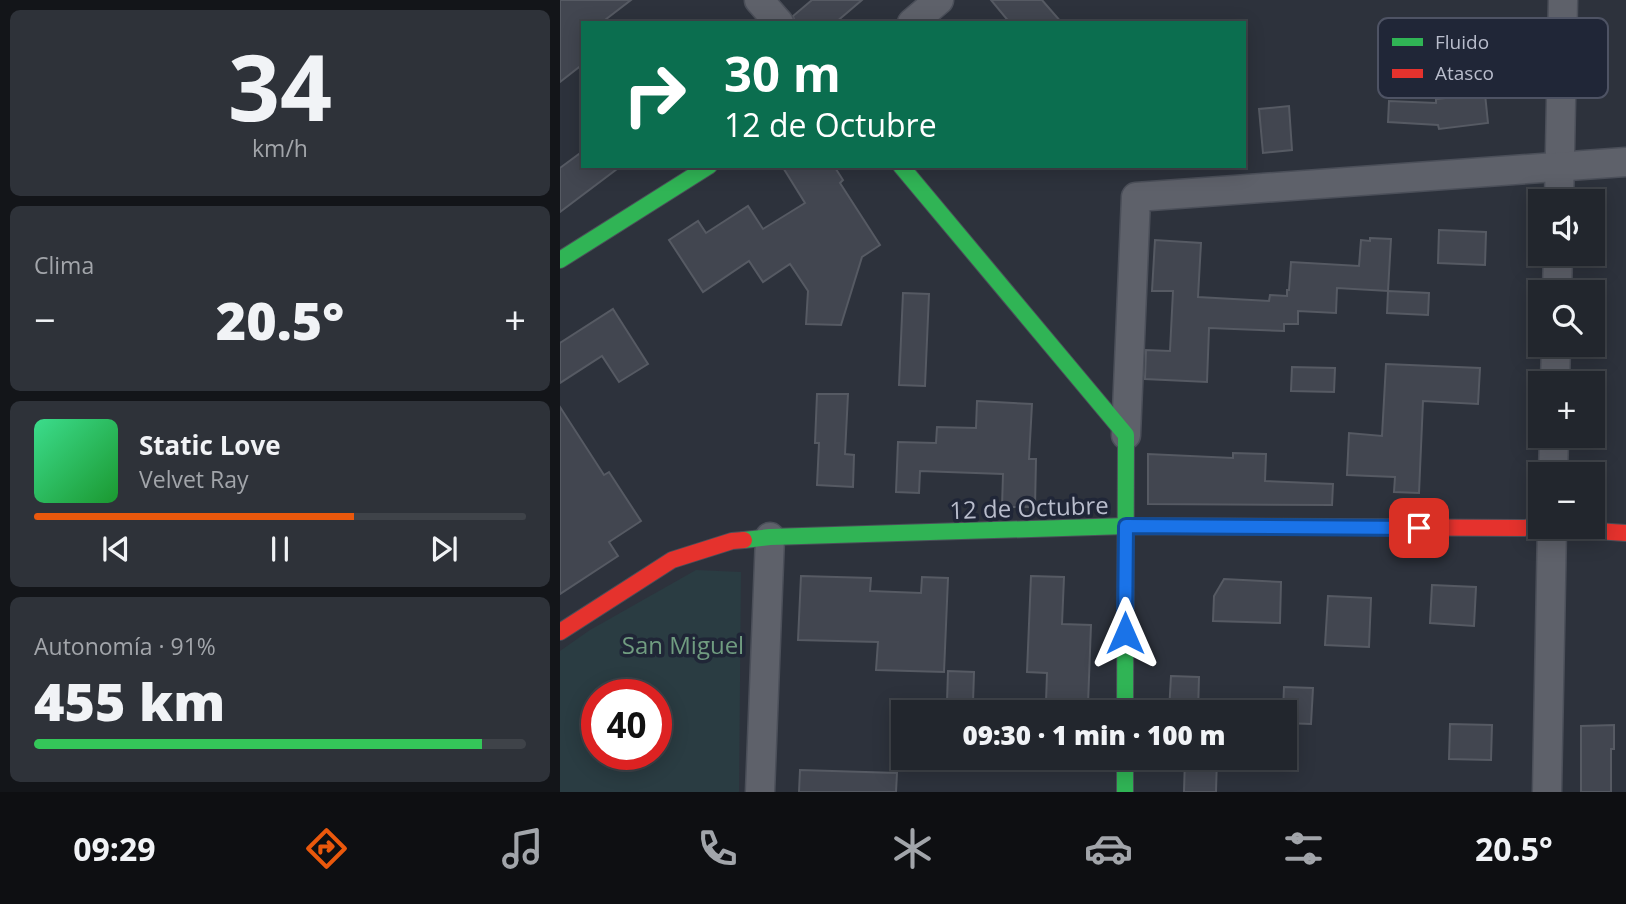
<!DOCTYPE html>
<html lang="es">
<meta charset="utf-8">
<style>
:root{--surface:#22262d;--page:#2e3239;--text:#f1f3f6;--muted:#a2a5aa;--line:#3f4349;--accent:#ea580c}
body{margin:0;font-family:"Open Sans",sans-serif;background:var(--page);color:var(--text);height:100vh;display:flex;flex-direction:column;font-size:26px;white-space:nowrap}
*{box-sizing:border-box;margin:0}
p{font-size:23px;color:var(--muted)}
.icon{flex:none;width:38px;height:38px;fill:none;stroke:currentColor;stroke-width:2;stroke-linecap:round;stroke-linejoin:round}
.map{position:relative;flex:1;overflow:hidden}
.sheet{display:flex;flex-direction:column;gap:10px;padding:10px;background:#131519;width:560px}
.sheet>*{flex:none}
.top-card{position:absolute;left:21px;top:21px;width:665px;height:147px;border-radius:0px;box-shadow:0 4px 18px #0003,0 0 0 2px var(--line);background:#0b6e4f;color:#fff;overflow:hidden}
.buttons{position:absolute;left:968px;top:189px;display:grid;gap:14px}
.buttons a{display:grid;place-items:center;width:77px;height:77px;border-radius:0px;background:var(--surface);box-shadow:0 4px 18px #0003,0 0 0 2px var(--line);font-size:35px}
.speed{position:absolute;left:21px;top:679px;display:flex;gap:14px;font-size:35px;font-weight:700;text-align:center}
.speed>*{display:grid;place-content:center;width:91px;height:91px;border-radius:50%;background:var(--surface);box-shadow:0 4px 18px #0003,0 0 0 2px var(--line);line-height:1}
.speed .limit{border:10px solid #d22;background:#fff;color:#111}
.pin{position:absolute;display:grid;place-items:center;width:60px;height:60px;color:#fff;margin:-30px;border-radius:14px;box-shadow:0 4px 10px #0006}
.me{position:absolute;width:77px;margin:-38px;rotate:0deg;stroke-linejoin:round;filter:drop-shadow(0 0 5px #0008)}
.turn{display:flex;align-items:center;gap:24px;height:147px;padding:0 28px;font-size:32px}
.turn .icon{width:91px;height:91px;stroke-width:2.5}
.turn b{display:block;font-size:49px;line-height:60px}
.big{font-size:52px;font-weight:800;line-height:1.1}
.sheet .tile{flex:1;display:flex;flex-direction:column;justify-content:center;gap:10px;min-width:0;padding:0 24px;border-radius:10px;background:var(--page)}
.sheet .dial{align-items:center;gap:0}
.dial b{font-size:91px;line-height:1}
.song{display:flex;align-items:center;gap:21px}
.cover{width:84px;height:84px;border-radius:10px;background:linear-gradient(135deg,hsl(150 70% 55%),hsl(130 70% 35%))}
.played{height:7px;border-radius:4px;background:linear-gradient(90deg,var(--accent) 65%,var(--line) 65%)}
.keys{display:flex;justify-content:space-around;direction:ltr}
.heat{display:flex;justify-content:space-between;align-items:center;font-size:38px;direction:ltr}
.charge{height:10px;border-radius:5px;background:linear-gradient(90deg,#34c759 91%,var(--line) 0)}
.trip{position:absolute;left:331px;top:700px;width:406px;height:70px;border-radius:0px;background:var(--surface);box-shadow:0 4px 18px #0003,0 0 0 2px var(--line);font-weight:800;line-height:70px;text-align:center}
.menu{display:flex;height:112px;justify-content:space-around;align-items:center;background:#0e0f12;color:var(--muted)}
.menu .icon{width:49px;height:49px}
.menu .selected{color:var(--accent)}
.menu b{font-size:32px;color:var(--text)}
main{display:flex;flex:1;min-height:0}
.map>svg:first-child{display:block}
.green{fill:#2a3c42;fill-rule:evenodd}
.building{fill:#424650;stroke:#565a63;stroke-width:2}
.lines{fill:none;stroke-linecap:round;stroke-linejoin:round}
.street-casing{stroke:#4b4f59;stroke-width:31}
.fast-casing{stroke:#4b4f59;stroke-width:18}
.jam-casing{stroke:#4b4f59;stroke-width:18}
.street{stroke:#5e616a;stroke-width:28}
.fast{stroke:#30b455;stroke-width:16}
.jam{stroke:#e5322d;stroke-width:16}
.route-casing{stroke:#114b97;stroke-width:18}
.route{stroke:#1a73e8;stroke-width:12}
.labels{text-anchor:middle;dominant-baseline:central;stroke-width:7;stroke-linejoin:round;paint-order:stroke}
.street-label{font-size:24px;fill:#b9bdcc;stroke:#202637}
.park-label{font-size:24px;fill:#709c80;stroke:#202637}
.key{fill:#202637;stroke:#4e5364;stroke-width:2}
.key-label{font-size:19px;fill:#b9bdcc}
</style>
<main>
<section class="sheet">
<div class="tile dial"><b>34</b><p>km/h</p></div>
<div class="tile"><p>Clima</p>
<div class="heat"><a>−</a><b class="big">20.5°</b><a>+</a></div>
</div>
<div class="tile">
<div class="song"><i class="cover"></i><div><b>Static Love</b><p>Velvet Ray</p></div></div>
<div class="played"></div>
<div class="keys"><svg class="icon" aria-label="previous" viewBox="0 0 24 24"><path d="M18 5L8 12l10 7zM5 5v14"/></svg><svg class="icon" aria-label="pause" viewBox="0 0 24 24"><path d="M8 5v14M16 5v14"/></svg><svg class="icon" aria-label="next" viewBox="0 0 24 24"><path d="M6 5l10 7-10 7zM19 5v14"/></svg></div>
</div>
<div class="tile"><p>Autonomía · 91%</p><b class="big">455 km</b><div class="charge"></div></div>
</section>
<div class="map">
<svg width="1066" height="792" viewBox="0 0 1066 792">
<rect width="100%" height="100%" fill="#2d323c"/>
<path class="green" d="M136 570 181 572 179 792H0V651L30 630ZM37 695H96V754H37Z"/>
<g class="building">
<polygon points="0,0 71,0 41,23 23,23 23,64 0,82"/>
<polygon points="252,0 302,0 275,23 235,23 233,16"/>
<polygon points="431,0 482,0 502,23 450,23"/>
<polygon points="925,94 928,123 879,129 878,125 828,122 829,101 876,103 876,99"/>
<polygon points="729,106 732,150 703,153 699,109"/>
<polygon points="23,151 23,166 61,166 0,212 0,168"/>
<polygon points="222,166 274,166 283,180 280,183 320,245 302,257 281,325 246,324 248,291 230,264 203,282 189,261 143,292 109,240 138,221 146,233 188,206 203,229 245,203"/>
<polygon points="879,230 926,232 925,265 878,263"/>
<polygon points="810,238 831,239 828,291 777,288 776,313 738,311 738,324 724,324 724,331 649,328 647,382 585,379 586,350 610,351 613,291 592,291 595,240 641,243 638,297 709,301 710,295 727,296 727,290 729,290 731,262 799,266 801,240 810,241"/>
<polygon points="828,291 869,293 868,315 827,313"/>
<polygon points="343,293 369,294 365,386 339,385"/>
<polygon points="53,309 88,364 59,382 42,356 0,383 0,343"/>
<polygon points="826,364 920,368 918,404 863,401 859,493 834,492 835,477 787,475 789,433 822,436"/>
<polygon points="732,367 775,368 774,392 731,391"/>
<polygon points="257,394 288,394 285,454 294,455 293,487 257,485 259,443 255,443"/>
<polygon points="417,401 472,404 469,459 476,459 475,507 442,507 443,474 360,471 359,493 336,492 338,442 376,443 377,427 416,428"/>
<polygon points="0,407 44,475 49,472 81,521 49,542 58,556 0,594"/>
<polygon points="673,453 706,454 705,481 773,484 772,505 588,504 588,454 673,458"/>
<polygon points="241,576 311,578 310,591 361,593 362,577 388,578 384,672 316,670 318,642 238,640"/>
<polygon points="471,576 504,577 502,624 531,625 528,704 486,702 487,673 467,672"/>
<polygon points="664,579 721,582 720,623 653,621 654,596"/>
<polygon points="872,585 916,587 914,626 870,623"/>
<polygon points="768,596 811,598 809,647 765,645"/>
<polygon points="388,671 414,672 413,703 387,702"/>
<polygon points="611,676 639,677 638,712 609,712"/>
<polygon points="724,687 753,688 751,724 724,723 724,712 723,712"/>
<polygon points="890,724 932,725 931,760 889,759"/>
<polygon points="1054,725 1054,749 1051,749 1051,792 1021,792 1021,726"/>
<polygon points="625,758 657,758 656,792 624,792"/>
<polygon points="240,770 337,773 336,792 239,792"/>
</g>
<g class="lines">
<g class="street-casing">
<g id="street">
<polyline points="199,0 219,23"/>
<polyline points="352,23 379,0"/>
<polyline points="999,201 1003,0"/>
<polyline points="997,292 998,254"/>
<polyline points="995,383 996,345"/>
<polyline points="566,435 576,197 1066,162"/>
<polyline points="993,474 994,436"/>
<polyline points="200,792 210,537"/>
<polyline points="987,792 992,527"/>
</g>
</g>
<g class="fast-casing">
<g id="fast">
<polyline points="341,166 566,435 565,712"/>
<polyline points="0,260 149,166"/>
<polyline points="184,540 210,537 566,526 776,527"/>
<polyline points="565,758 565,792"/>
</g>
</g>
<g class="jam-casing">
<g id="jam">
<polyline points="776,527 992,528 1066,533"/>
<polyline points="0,632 112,560 172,541 184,540"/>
</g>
</g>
<use href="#street" class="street"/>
<use href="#fast" class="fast"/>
<use href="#jam" class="jam"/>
</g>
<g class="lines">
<g class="route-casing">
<polyline id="route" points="565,633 566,526 859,528"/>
</g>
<use href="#route" class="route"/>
</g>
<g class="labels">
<g class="street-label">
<text transform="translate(469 507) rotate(-2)">12 de Octubre</text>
</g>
<g class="park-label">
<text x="123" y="644">San Miguel</text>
</g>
</g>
<rect x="818" y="18" width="230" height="80" rx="10" class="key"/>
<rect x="832" y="38" width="31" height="8" fill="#30b455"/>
<rect x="832" y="69" width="31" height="9" fill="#e5322d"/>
<g class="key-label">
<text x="875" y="49">Fluido</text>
<text x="875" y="80">Atasco</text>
</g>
</svg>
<div class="buttons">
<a><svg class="icon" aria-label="sound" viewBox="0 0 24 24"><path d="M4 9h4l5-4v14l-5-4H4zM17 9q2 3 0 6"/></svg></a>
<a><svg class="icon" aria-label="search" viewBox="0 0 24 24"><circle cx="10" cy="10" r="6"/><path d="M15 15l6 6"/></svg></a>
<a>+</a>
<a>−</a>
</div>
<div class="speed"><div class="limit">40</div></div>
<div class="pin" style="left:859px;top:528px;background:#d93025"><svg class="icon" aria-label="arrive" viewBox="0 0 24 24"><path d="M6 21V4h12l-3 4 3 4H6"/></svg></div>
<svg class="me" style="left:565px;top:633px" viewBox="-20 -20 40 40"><path d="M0-17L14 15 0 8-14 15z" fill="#1a73e8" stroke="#fff" stroke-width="4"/></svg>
<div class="trip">09:30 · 1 min · 100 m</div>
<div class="top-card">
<div class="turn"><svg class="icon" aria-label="right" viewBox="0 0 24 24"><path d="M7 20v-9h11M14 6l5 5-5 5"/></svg><div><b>30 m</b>12 de Octubre</div></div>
</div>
</div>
</main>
<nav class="menu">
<b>09:29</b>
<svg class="icon selected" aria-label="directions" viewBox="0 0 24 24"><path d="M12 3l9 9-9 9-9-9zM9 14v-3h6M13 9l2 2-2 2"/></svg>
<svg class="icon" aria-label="music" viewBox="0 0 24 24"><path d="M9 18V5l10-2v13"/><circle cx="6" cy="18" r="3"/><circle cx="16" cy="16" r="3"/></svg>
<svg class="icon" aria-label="phone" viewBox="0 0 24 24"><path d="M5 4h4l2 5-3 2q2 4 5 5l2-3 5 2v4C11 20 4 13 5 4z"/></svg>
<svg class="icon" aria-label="climate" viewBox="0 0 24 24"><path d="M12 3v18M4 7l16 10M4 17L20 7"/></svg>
<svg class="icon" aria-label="car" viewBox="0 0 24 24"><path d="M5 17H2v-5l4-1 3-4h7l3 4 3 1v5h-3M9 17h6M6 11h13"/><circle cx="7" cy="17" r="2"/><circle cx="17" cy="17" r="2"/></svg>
<svg class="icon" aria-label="filters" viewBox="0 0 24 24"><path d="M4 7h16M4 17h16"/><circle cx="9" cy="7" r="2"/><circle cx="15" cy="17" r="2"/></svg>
<b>20.5°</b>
</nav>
